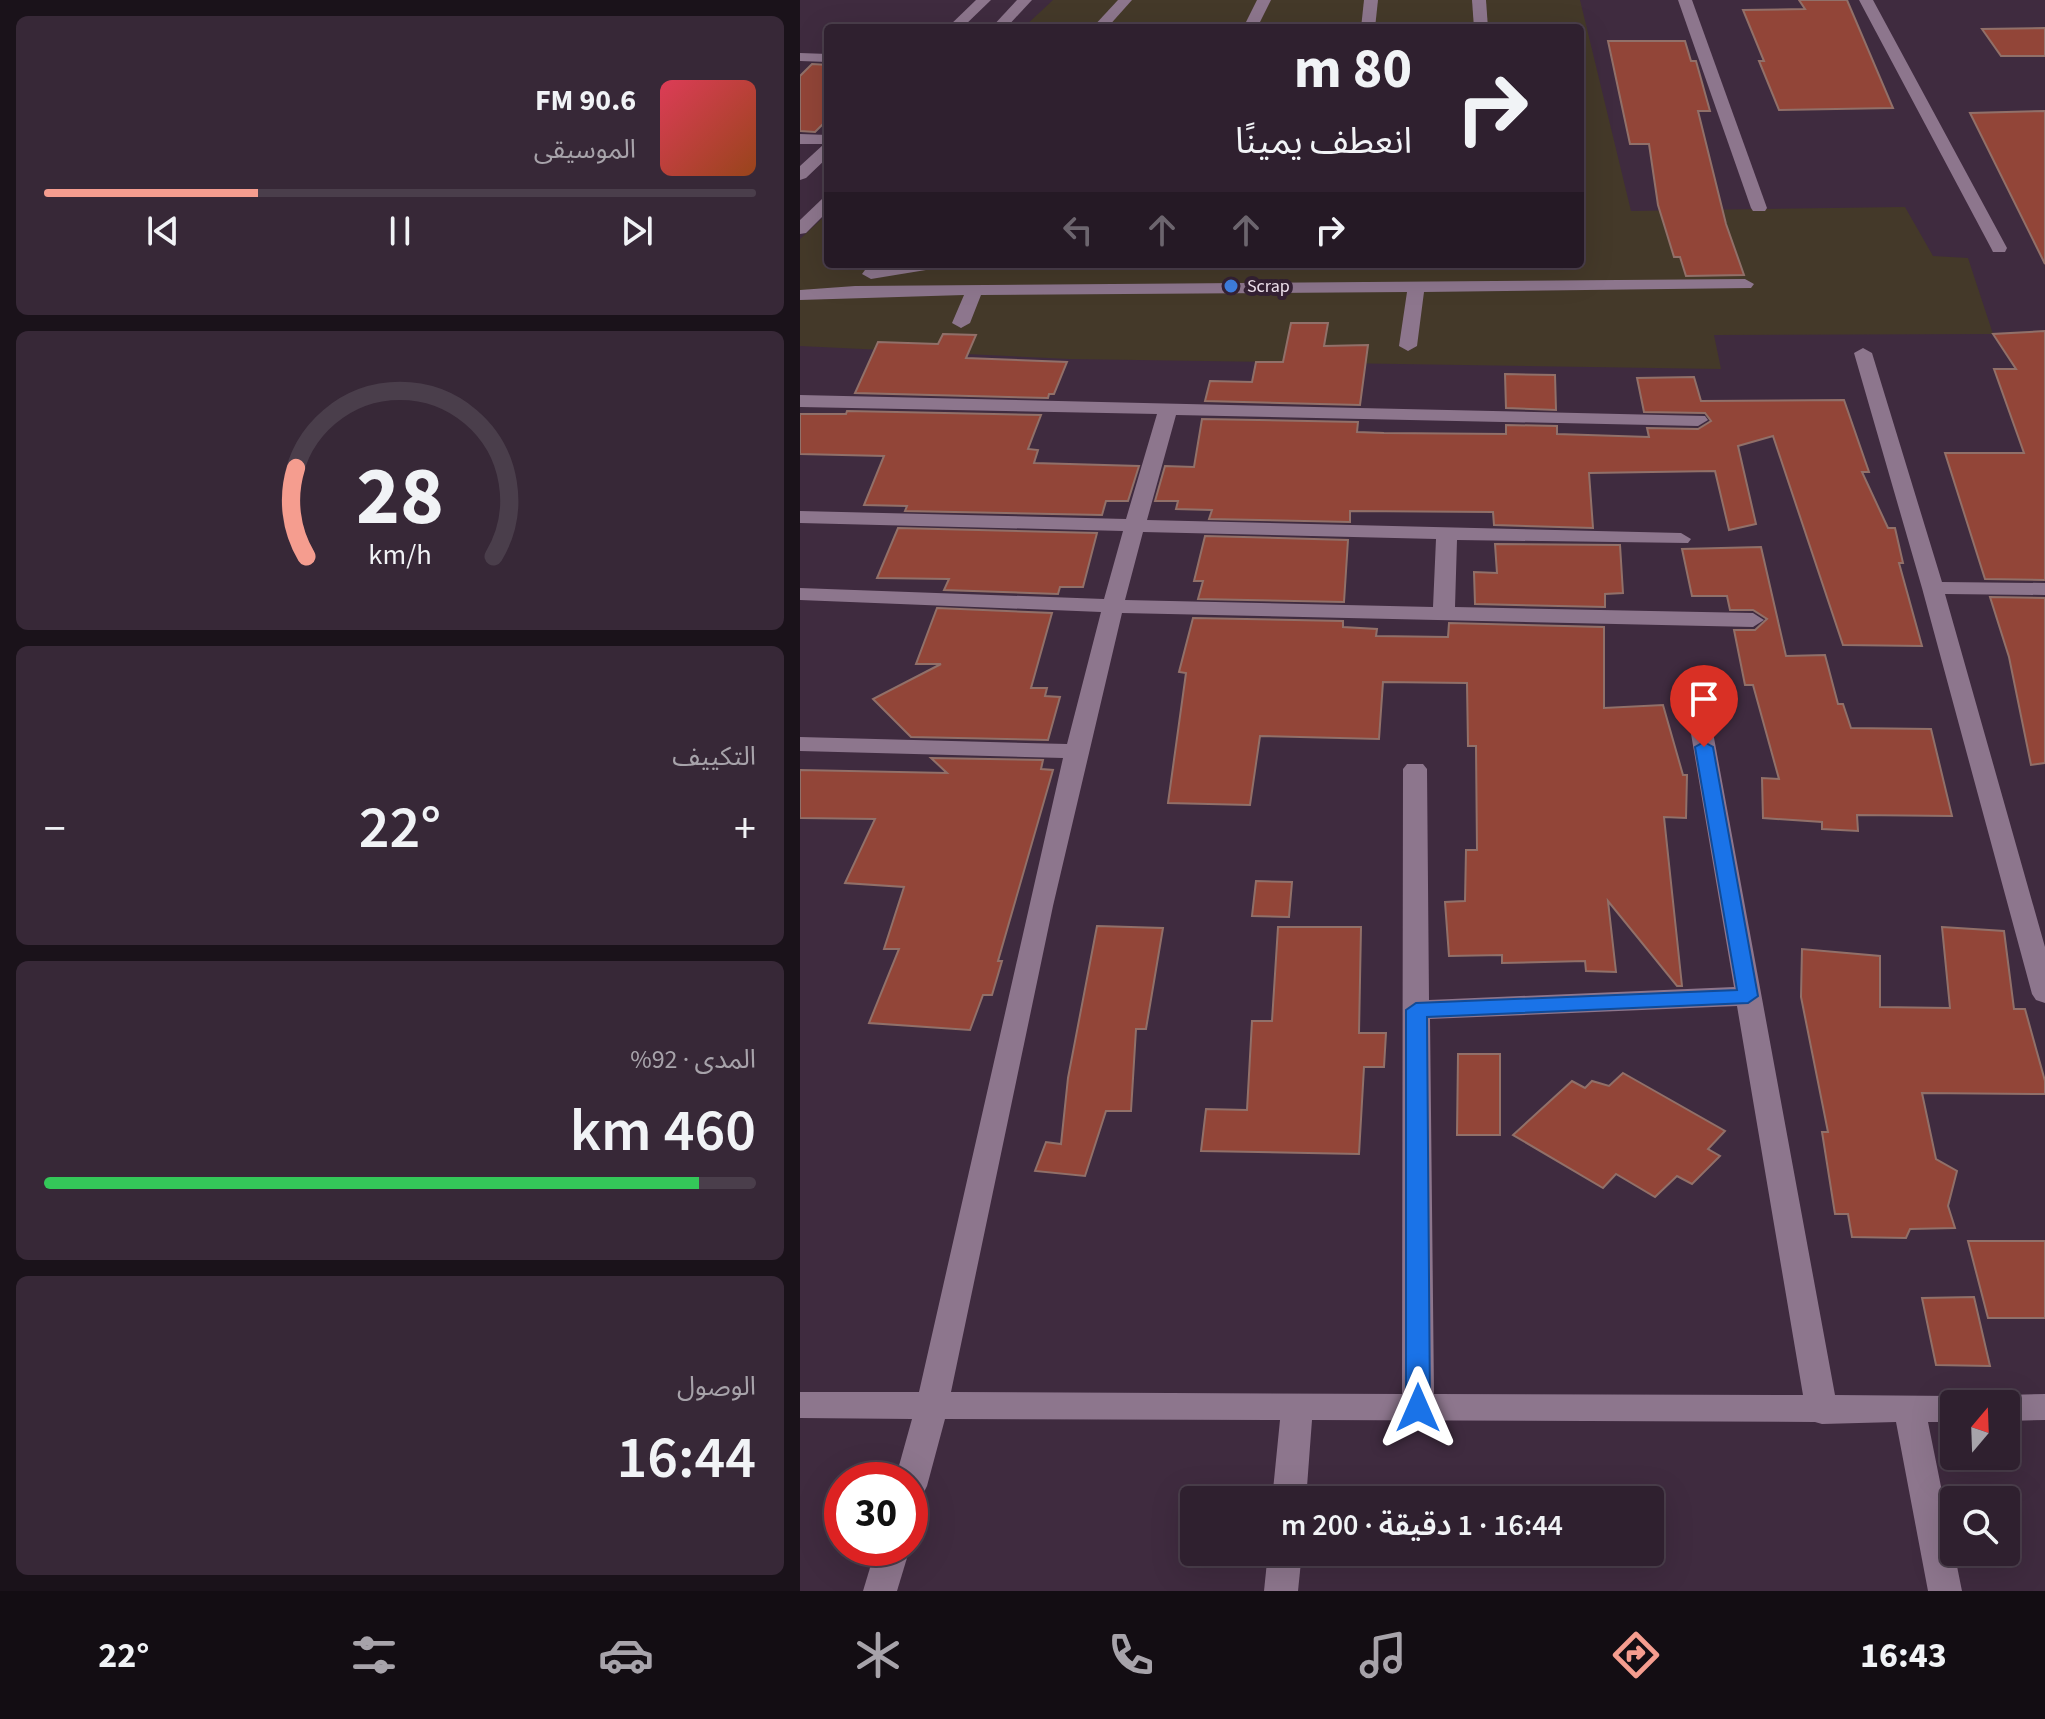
<!DOCTYPE html>
<html lang="ar">
<meta charset="utf-8">
<style>
:root{--surface:#2f202f;--page:#372837;--text:#f1f3f6;--muted:#a7a3aa;--line:#4a3e4b;--accent:#f59d8f}
body{margin:0;font-family:"Source Sans 3","Noto Sans Arabic",sans-serif;background:var(--page);color:var(--text);direction:rtl;height:100vh;display:flex;flex-direction:column;font-size:30px;white-space:nowrap}
*{box-sizing:border-box;margin:0}
p{font-size:26px;color:var(--muted)}
.icon{flex:none;width:44px;height:44px;fill:none;stroke:currentColor;stroke-width:2;stroke-linecap:round;stroke-linejoin:round}
.map{position:relative;flex:1;overflow:hidden;direction:ltr}
.sheet{display:flex;flex-direction:column;gap:16px;padding:16px;background:#1a121a;width:800px}
.sheet>*{flex:none}
.hud{position:absolute;left:24px;top:24px;width:760px;height:244px;border-radius:8px;box-shadow:0 8px 32px #0002,0 0 0 2px var(--line);direction:rtl;background:#2f202f;color:var(--text);overflow:hidden}
.needle{width:52px;rotate:19deg}
.controls{position:absolute;left:1140px;top:1390px;display:grid;gap:16px}
.controls a{display:grid;place-items:center;width:80px;height:80px;border-radius:8px;background:var(--surface);box-shadow:0 8px 32px #0002,0 0 0 2px var(--line);font-size:40px}
.speed{position:absolute;left:24px;top:1462px;display:flex;gap:16px;font-size:40px;font-weight:700;text-align:center}
.speed>*{display:grid;place-content:center;width:104px;height:104px;border-radius:50%;background:var(--surface);box-shadow:0 8px 32px #0002,0 0 0 2px var(--line);line-height:1}
.speed .limit{border:12px solid #d22;background:#fff;color:#111}
.pin{position:absolute;display:grid;place-items:center;width:68px;height:68px;color:#fff;margin:-82px -34px;border-radius:50% 50% 50% 0;rotate:-45deg;box-shadow:0 0 8px #0007}
.pin .icon{rotate:45deg}
.me{position:absolute;width:88px;margin:-44px;rotate:0deg;stroke-linejoin:round;filter:drop-shadow(0 0 6px #0008)}
.turn{display:flex;align-items:center;gap:28px;height:168px;padding:0 40px;font-size:36px}
.turn .icon{width:104px;height:104px;stroke-width:2.5}
.turn b{display:block;font-size:56px;line-height:68px}
.lanes{display:flex;align-items:center;height:76px;padding:0 40px;background:#0003;justify-content:center;gap:40px;direction:ltr}
.lanes .off{opacity:.35}
.big{font-size:60px;font-weight:600;line-height:1.1}
.sheet .tile{flex:1;display:flex;flex-direction:column;justify-content:center;gap:12px;min-width:0;padding:0 28px;border-radius:12px;background:var(--page)}
.sheet .dial{align-items:center;gap:0}
.dial svg{height:208px;overflow:visible;fill:none;stroke:var(--line);stroke-width:7;stroke-linecap:round;text-anchor:middle}
.dial text{fill:var(--text);stroke:none}
.song{display:flex;align-items:center;gap:24px}
.cover{width:96px;height:96px;border-radius:12px;background:linear-gradient(135deg,hsl(350 70% 55%),hsl(20 70% 35%))}
.played{height:8px;border-radius:4px;background:linear-gradient(90deg,var(--accent) 30%,var(--line) 30%)}
.keys{display:flex;justify-content:space-around;direction:ltr}
.heat{display:flex;justify-content:space-between;align-items:center;font-size:44px;direction:ltr}
.charge{height:12px;border-radius:6px;background:linear-gradient(90deg,#34c759 92%,var(--line) 0)}
.trip{position:absolute;left:380px;top:1486px;width:484px;height:80px;border-radius:8px;background:var(--surface);box-shadow:0 8px 32px #0002,0 0 0 2px var(--line);font-weight:600;line-height:80px;text-align:center;direction:rtl}
.tab-bar{display:flex;height:128px;justify-content:space-around;align-items:center;background:#130d13;color:var(--muted)}
.tab-bar .icon{width:56px;height:56px}
.tab-bar .on{color:var(--accent)}
.tab-bar b{font-size:36px;color:var(--text)}
main{display:flex;flex:1;min-height:0}
.map>svg:first-child{display:block}
.industrial{fill:#443929}
.building{fill:#924538;stroke:#917069;stroke-width:2}
.lines{fill:none;stroke-linecap:round;stroke-linejoin:round}
.minor{fill:#8d768d;fill-rule:evenodd}
.route{fill:#1a73e8;stroke:#114b97;stroke-width:2}
.shop-dot{fill:#3f7fe0;stroke:#352134;stroke-width:3}
.labels{text-anchor:middle;dominant-baseline:central;stroke-width:8;stroke-linejoin:round;paint-order:stroke}
.far-poi-label{font-size:18px;fill:#f4e7f3;stroke:#352134;text-anchor:start}
</style>
<main>
<div class="map">
<svg width="1245" height="1591" viewBox="0 0 1245 1591">
<rect width="100%" height="100%" fill="#3f2b3f"/>
<polygon class="industrial" points="253,0 780,0 831,211 1105,207 1133,256 1168,258 1193,334 914,335 921,369 269,359 0,346 0,239 28,213 28,264 780,264 780,28 223,28"/>
<g class="building">
<polygon points="999,0 1047,0 1093,108 979,110 959,61 964,61 943,10 1005,9"/>
<polygon points="1245,28 1245,56 1201,56 1182,29"/>
<polygon points="808,41 885,41 891,61 896,61 910,111 898,111 926,224 944,275 886,276 880,257 874,257 858,205 849,144 830,144"/>
<polygon points="12,64 28,65 28,119 15,132 0,131 0,76"/>
<polygon points="1245,111 1245,264 1170,113"/>
<polygon points="491,323 528,323 524,346 568,345 560,405 405,401 410,381 452,382 456,362 483,362"/>
<polygon points="1245,331 1245,580 1185,579 1145,453 1224,453 1194,369 1216,369 1193,334"/>
<polygon points="143,334 176,335 166,358 267,362 254,394 249,394 248,398 55,393 78,342 138,344"/>
<polygon points="705,374 755,375 756,410 706,408"/>
<polygon points="894,377 901,401 1044,400 1069,472 1062,472 1088,528 1095,528 1103,563 1099,563 1122,646 1043,645 973,436 938,446 956,524 929,530 915,471 789,473 793,528 694,525 693,512 550,511 550,522 409,519 412,510 376,509 378,501 355,501 365,466 394,467 402,419 558,422 557,432 584,433 706,434 706,425 757,426 757,434 849,437 847,428 898,429 911,421 905,413 844,412 837,378"/>
<polygon points="47,411 241,415 228,449 238,450 234,463 339,466 328,501 306,501 302,515 105,511 107,506 64,505 84,456 0,454 0,414 46,414"/>
<polygon points="98,528 297,533 283,587 260,587 258,594 144,590 149,579 77,578"/>
<polygon points="405,536 548,540 544,602 398,599 403,581 394,581"/>
<polygon points="695,544 820,545 823,593 805,594 805,607 675,604 674,572 697,573"/>
<polygon points="961,547 986,656 1025,655 1038,704 1043,704 1051,728 1131,729 1152,816 1057,815 1058,831 1022,829 1022,822 963,818 962,778 979,779 953,685 945,685 934,630 955,630 967,619 953,610 930,610 927,596 892,596 882,549"/>
<polygon points="1190,597 1245,598 1245,763 1231,765 1209,657"/>
<polygon points="137,608 252,613 231,688 247,688 245,696 260,697 248,740 111,737 73,699 141,664 116,664"/>
<polygon points="393,618 543,621 543,627 577,629 576,636 648,637 649,623 804,627 804,708 863,705 883,775 887,775 886,818 864,817 882,986 877,986 808,901 816,972 786,971 785,961 702,963 702,955 649,956 645,902 665,901 666,850 677,850 676,746 668,746 667,683 583,682 579,739 460,736 450,805 368,803 386,673 379,672"/>
<polygon points="131,758 243,760 241,769 253,770 198,961 202,961 192,995 183,995 170,1030 69,1023 99,949 84,949 104,887 45,883 75,819 0,818 0,770 147,773"/>
<polygon points="456,881 492,882 489,917 452,916"/>
<polygon points="297,926 363,928 346,1029 336,1029 331,1111 306,1111 285,1176 235,1171 246,1142 261,1144 268,1078"/>
<polygon points="478,927 561,927 559,1033 586,1033 584,1067 564,1067 559,1154 401,1151 406,1109 447,1110 452,1021 472,1021"/>
<polygon points="1142,927 1204,931 1214,1009 1225,1009 1245,1081 1245,1094 1122,1093 1136,1159 1157,1171 1148,1206 1155,1228 1110,1229 1106,1238 1052,1237 1048,1214 1035,1214 1022,1132 1028,1132 1001,997 1002,949 1080,956 1080,1007 1150,1008"/>
<polygon points="658,1054 700,1054 700,1135 657,1135"/>
<polygon points="823,1073 925,1131 908,1149 920,1156 892,1184 877,1176 855,1197 816,1174 803,1188 713,1135 772,1081 785,1088 792,1081 809,1086"/>
<polygon points="1168,1241 1245,1241 1245,1318 1188,1318"/>
<polygon points="1174,1297 1190,1366 1136,1365 1122,1298"/>
</g>
<g class="lines">
<g class="minor">
<polygon points="176,0 191,0 162,28 147,28"/>
<polygon points="217,0 232,0 206,28 191,28"/>
<polygon points="318,0 332,0 307,28 292,28"/>
<polygon points="457,0 471,0 457,28 443,28"/>
<polygon points="564,0 578,0 575,28 561,28"/>
<polygon points="672,0 686,0 688,28 674,28"/>
<polygon points="878,0 892,0 967,208 965,211 953,211 951,208"/>
<polygon points="1059,0 1073,0 1207,248 1205,252 1193,252 1191,248"/>
<polygon points="0,53 28,54 28,62 0,61"/>
<polygon points="0,134 28,135 28,157 6,178 0,180 0,166 24,144 0,144"/>
<polygon points="28,197 28,211 6,233 0,234 0,220 22,199"/>
<polygon points="101,264 140,264 132,269 71,279 62,274 65,270"/>
<polygon points="945,279 954,284 951,288 624,292 617,346 608,351 599,346 607,292 181,295 170,323 161,328 152,323 164,295 0,300 0,290 55,286"/>
<polygon points="1063,348 1072,353 1142,582 1245,583 1245,595 1145,594 1245,947 1245,1003 1236,1000 1232,994 1122,588 1054,353"/>
<path d="M0 395 905 416 908 420 898 426 376 415 347 520 881 533 891 539 888 543 657 540 655 607 953 613 964 620 953 627 322 613 253 906 151 1392 602 1394 603 769 607 764H623L627 769 629 1000 934 987 888 716 891 711H907L910 716 1035 1395 1154 1396 1165 1400 1168 1404H1154V1422H1128L1162 1591H1128L1096 1422 1022 1424 1015 1422 512 1420 506 1500H472L480 1420 145 1419 127 1486 122 1496 110 1500V1480H95L112 1419 0 1418V1392H119L263 758 0 751V737L267 744 301 612 0 600V588L304 599 323 531 0 523V511L326 519 357 414 0 407ZM343 532 636 539 633 607 325 600ZM937 1006 1003 1395 634 1394 630 1019Z"/>
<polygon points="1245,1394 1245,1420 1206,1421 1206,1404 1192,1404 1195,1399 1206,1395"/>
<polygon points="76,1548 110,1548 97,1591 63,1591"/>
<polygon points="468,1552 502,1552 498,1591 464,1591"/>
</g>
</g>
<polygon class="route" points="904,742 913,747 958,996 948,1003 627,1017 630,1408 627,1415 618,1418 609,1415 606,1408 606,1010 616,1003 937,990 895,747"/>
<circle class="shop-dot" cx="431" cy="286" r="8"/>
<g class="labels">
<g class="far-poi-label">
<text x="447" y="286">Scrap</text>
</g>
</g>
</svg>
<div class="controls">
<a><svg class="needle" viewBox="-14 -14 28 28"><path d="M0-13l5 13h-10z" fill="#e53935"/><path d="M0 13l5-13h-10z" fill="#a7a3aa"/></svg></a>
<a><svg class="icon" aria-label="search" viewBox="0 0 24 24"><circle cx="10" cy="10" r="6"/><path d="M15 15l6 6"/></svg></a>
</div>
<div class="speed"><div class="limit">30</div></div>
<div class="pin" style="left:904px;top:747px;background:#d93025"><svg class="icon" aria-label="arrive" viewBox="0 0 24 24"><path d="M6 21V4h12l-3 4 3 4H6"/></svg></div>
<svg class="me" style="left:618px;top:1408px" viewBox="-20 -20 40 40"><path d="M0-17L14 15 0 8-14 15z" fill="#1a73e8" stroke="#fff" stroke-width="4"/></svg>
<div class="trip">16:44 · 1 دقيقة · 200 m</div>
<div class="hud">
<div class="turn"><svg class="icon" aria-label="right" viewBox="0 0 24 24"><path d="M7 20v-9h11M14 6l5 5-5 5"/></svg><div><b>80 m</b>انعطف يمينًا</div></div>
<div class="lanes"><svg class="icon off" aria-label="left" viewBox="0 0 24 24"><path d="M17 20v-9H6M10 6l-5 5 5 5"/></svg><svg class="icon off" aria-label="ahead" viewBox="0 0 24 24"><path d="M12 20V5M6 11l6-6 6 6"/></svg><svg class="icon off" aria-label="ahead" viewBox="0 0 24 24"><path d="M12 20V5M6 11l6-6 6 6"/></svg><svg class="icon" aria-label="right" viewBox="0 0 24 24"><path d="M7 20v-9h11M14 6l5 5-5 5"/></svg></div>
</div>
</div>
<section class="sheet">
<div class="tile">
<div class="song"><i class="cover"></i><div><b>90.6 FM</b><p>الموسيقى</p></div></div>
<div class="played"></div>
<div class="keys"><svg class="icon" aria-label="previous" viewBox="0 0 24 24"><path d="M18 5L8 12l10 7zM5 5v14"/></svg><svg class="icon" aria-label="pause" viewBox="0 0 24 24"><path d="M8 5v14M16 5v14"/></svg><svg class="icon" aria-label="next" viewBox="0 0 24 24"><path d="M6 5l10 7-10 7zM19 5v14"/></svg></div>
</div>
<div class="tile dial"><svg viewBox="0 0 100 80">
<path d="M14 69A42 42 0 1 1 86 69"/>
<path d="M14 69A42 42 0 0 1 10 35" stroke="#f59d8f"/>
<text x="50" y="56" font-size="32" font-weight="700">28</text>
<text x="50" y="72" font-size="11">km/h</text>
</svg></div>
<div class="tile"><p>التكييف</p>
<div class="heat"><a>−</a><b class="big">22°</b><a>+</a></div>
</div>
<div class="tile"><p>المدى · 92%</p><b class="big">460 km</b><div class="charge"></div></div>
<div class="tile"><p>الوصول</p><b class="big">16:44</b></div>
</section>
</main>
<nav class="tab-bar">
<b>16:43</b>
<svg class="icon on" aria-label="directions" viewBox="0 0 24 24"><path d="M12 3l9 9-9 9-9-9zM9 14v-3h6M13 9l2 2-2 2"/></svg>
<svg class="icon" aria-label="music" viewBox="0 0 24 24"><path d="M9 18V5l10-2v13"/><circle cx="6" cy="18" r="3"/><circle cx="16" cy="16" r="3"/></svg>
<svg class="icon" aria-label="phone" viewBox="0 0 24 24"><path d="M5 4h4l2 5-3 2q2 4 5 5l2-3 5 2v4C11 20 4 13 5 4z"/></svg>
<svg class="icon" aria-label="climate" viewBox="0 0 24 24"><path d="M12 3v18M4 7l16 10M4 17L20 7"/></svg>
<svg class="icon" aria-label="car" viewBox="0 0 24 24"><path d="M5 17H2v-5l4-1 3-4h7l3 4 3 1v5h-3M9 17h6M6 11h13"/><circle cx="7" cy="17" r="2"/><circle cx="17" cy="17" r="2"/></svg>
<svg class="icon" aria-label="filters" viewBox="0 0 24 24"><path d="M4 7h16M4 17h16"/><circle cx="9" cy="7" r="2"/><circle cx="15" cy="17" r="2"/></svg>
<b>22°</b>
</nav>
